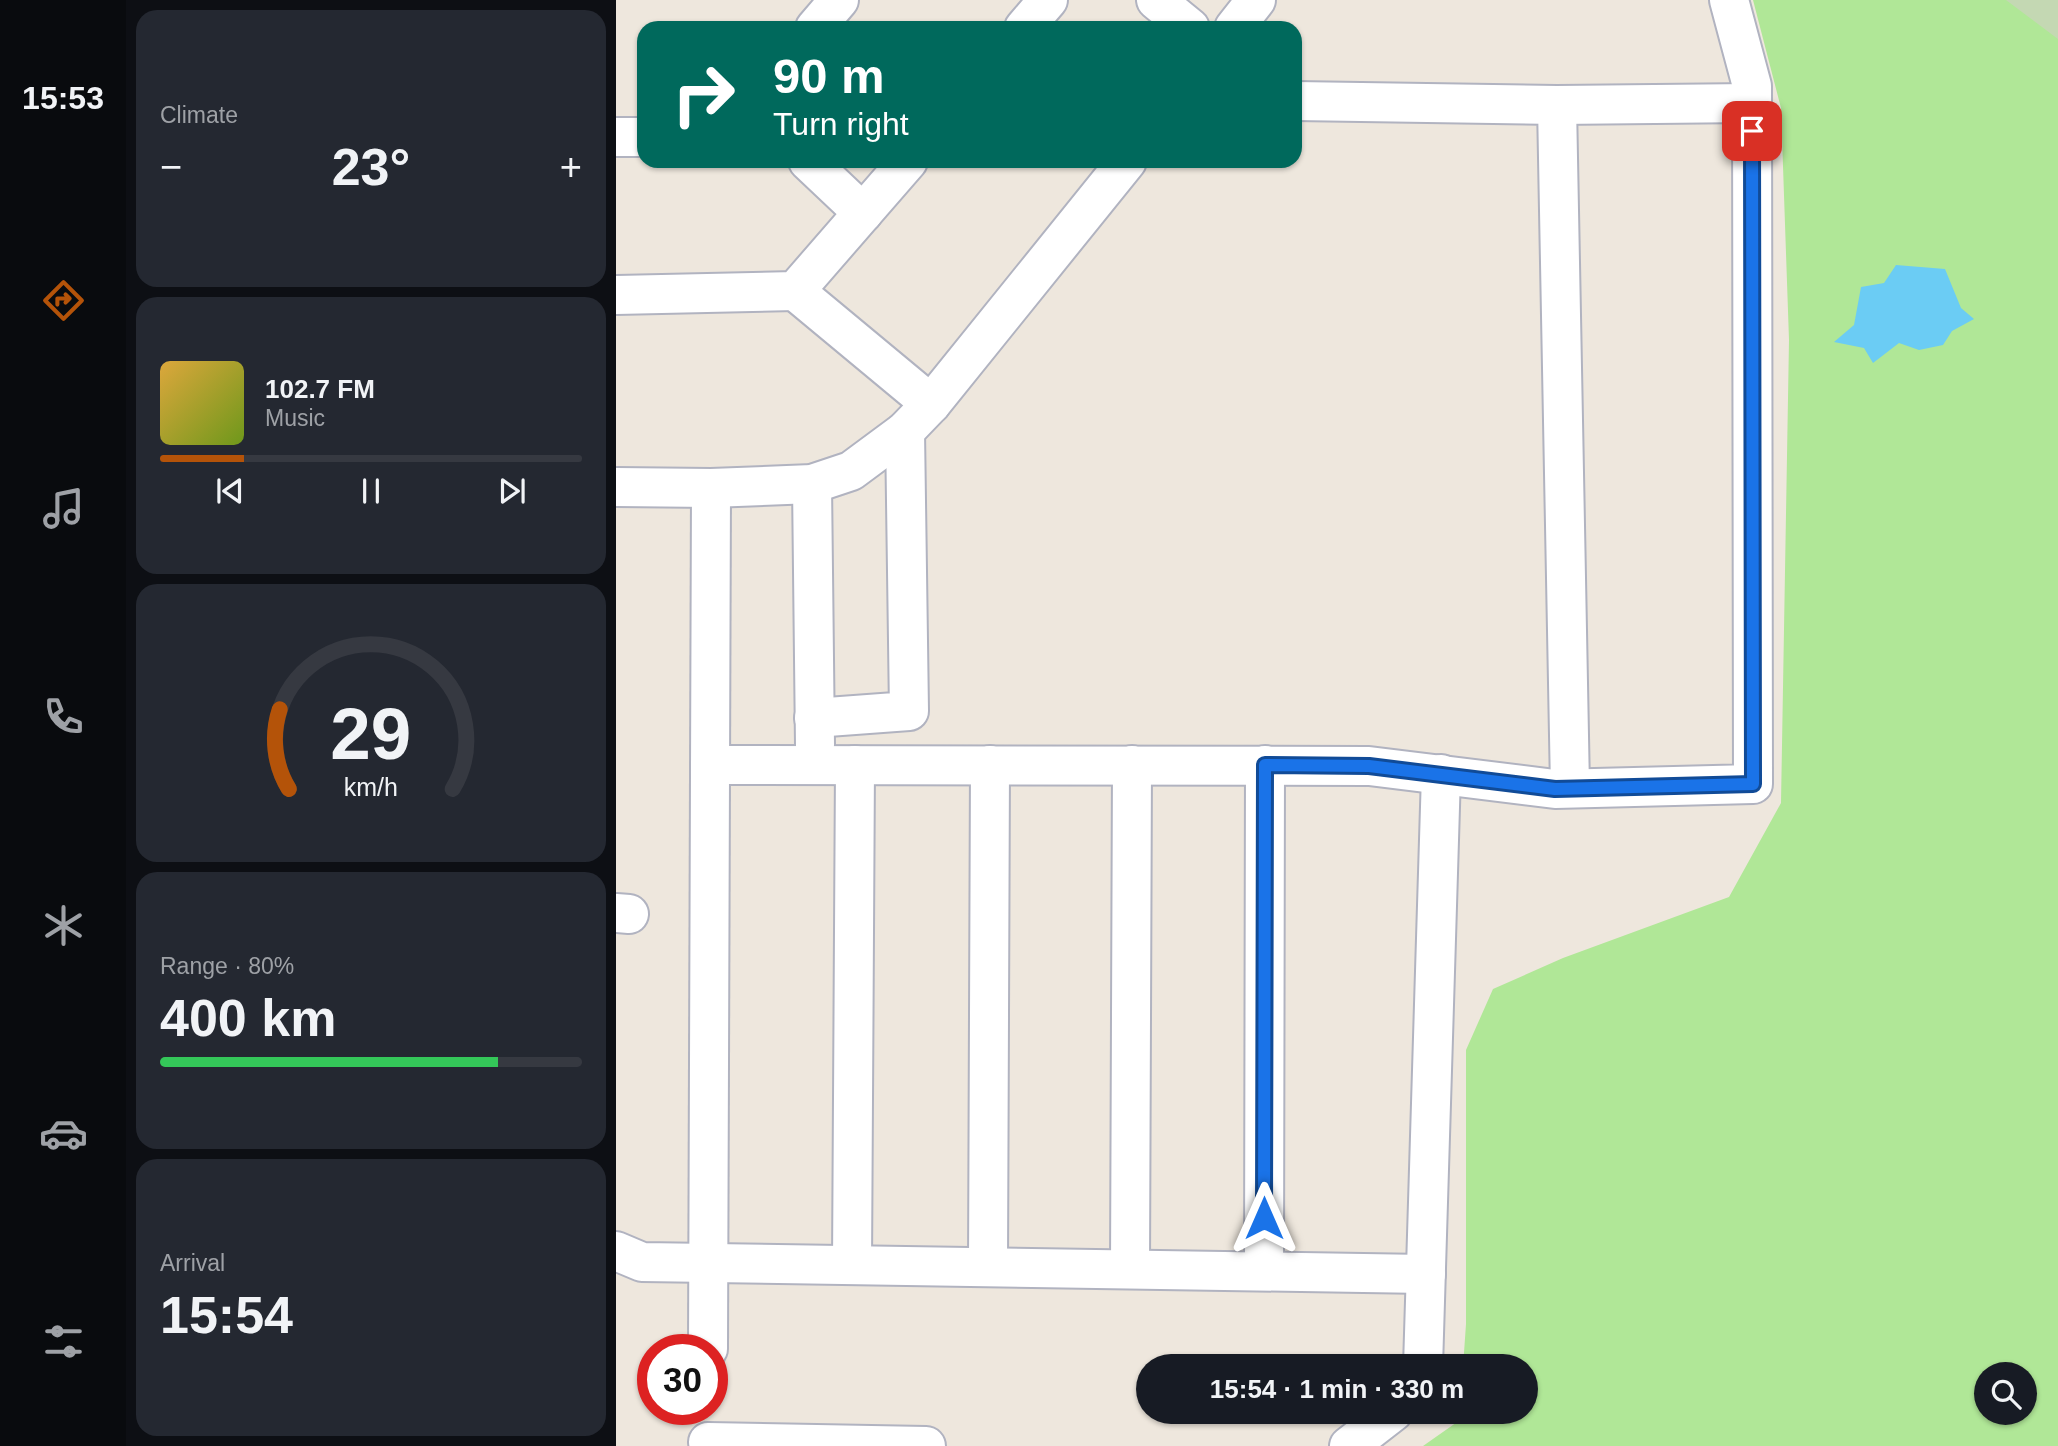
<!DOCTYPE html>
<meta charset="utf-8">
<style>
:root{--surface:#171b24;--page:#242831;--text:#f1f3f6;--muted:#9ea1a6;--line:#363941;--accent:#b45309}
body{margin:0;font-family:Helvetica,sans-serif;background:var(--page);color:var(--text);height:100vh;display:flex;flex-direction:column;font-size:26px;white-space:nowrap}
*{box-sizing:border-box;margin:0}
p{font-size:23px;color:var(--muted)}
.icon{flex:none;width:38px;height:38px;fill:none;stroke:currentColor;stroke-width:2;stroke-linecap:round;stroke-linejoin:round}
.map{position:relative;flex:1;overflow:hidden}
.drawer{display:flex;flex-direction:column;gap:10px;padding:10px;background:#0d0f14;width:490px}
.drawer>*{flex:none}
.guide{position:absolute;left:21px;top:21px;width:665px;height:147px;border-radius:21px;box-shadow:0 2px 5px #0004;background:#00695c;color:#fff;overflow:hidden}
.tools{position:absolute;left:1358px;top:1362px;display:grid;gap:14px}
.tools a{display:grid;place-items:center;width:63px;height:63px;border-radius:50%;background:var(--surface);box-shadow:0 2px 5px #0004;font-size:35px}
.speed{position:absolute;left:21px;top:1334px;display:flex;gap:14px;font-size:35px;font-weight:700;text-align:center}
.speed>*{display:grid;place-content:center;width:91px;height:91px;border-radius:50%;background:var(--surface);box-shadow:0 2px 5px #0004;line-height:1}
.speed .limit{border:10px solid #d22;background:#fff;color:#111}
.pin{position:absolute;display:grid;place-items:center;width:60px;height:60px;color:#fff;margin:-30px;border-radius:14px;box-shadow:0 4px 10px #0006}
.me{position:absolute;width:77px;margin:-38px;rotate:0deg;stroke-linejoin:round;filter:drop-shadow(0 0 5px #0008)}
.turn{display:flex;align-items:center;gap:24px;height:147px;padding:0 21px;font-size:32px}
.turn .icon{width:91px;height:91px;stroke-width:2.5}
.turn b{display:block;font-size:49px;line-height:60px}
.big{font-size:52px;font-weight:800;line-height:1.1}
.drawer .tile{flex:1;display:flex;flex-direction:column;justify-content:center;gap:10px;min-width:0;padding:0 24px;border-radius:21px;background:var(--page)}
.drawer .dial{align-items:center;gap:0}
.dial svg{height:182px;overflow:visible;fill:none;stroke:var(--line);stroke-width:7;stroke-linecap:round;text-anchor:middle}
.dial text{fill:var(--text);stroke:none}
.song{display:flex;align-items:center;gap:21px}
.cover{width:84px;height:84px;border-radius:10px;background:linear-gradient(135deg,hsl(40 70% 55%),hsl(80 70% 35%))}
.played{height:7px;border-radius:4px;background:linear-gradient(90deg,var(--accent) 20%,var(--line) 20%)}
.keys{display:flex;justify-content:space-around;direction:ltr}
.heat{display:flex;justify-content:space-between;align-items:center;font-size:38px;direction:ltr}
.charge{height:10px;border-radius:5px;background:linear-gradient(90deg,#34c759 80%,var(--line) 0)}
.trip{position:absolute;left:520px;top:1354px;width:402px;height:70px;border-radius:35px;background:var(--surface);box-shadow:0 2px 5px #0004;font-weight:800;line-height:70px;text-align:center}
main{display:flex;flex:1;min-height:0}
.dock{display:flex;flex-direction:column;width:126px;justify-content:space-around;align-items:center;background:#090b0e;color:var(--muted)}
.dock .icon{width:49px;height:49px}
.dock .active{color:var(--accent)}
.dock b{font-size:32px;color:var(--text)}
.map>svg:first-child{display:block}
.green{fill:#b0e797;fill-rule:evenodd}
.cemetery{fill:#c4d8b3}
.water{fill:#6bccf4}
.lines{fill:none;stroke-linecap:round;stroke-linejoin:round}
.minor-casing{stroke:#b1b3c0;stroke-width:42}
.minor{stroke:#fff;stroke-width:38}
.route-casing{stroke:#114b97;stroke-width:18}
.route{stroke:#1a73e8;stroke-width:12}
</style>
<main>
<nav class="dock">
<b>15:53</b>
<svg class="icon active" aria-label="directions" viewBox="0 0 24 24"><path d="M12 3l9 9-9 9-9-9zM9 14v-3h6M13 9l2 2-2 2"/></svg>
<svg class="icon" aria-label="music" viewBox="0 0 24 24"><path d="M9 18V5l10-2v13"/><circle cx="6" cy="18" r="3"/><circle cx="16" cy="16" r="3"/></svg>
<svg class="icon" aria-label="phone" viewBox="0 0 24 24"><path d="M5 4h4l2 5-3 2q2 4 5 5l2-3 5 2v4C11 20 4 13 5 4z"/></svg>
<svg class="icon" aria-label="climate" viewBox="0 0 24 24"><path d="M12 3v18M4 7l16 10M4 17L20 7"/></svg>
<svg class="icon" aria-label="car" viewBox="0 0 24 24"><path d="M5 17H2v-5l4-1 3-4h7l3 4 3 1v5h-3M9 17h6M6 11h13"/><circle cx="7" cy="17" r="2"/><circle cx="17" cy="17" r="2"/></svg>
<svg class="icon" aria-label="filters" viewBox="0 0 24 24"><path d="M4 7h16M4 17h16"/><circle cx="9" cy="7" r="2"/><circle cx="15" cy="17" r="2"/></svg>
</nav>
<section class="drawer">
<div class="tile"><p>Climate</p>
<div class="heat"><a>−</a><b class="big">23°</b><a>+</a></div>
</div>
<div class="tile">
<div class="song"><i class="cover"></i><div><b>102.7 FM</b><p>Music</p></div></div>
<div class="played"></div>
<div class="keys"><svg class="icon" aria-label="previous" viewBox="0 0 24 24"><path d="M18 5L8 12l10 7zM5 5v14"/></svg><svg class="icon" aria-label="pause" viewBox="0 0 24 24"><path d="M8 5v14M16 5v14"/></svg><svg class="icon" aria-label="next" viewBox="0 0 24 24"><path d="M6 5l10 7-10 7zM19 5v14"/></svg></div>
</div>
<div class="tile dial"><svg viewBox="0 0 100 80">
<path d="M14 69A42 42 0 1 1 86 69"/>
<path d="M14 69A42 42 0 0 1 10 34" stroke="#b45309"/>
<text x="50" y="56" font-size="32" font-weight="700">29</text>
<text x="50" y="72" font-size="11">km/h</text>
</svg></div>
<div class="tile"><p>Range · 80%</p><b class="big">400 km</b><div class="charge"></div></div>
<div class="tile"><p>Arrival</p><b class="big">15:54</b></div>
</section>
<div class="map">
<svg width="1442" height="1446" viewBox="0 0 1442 1446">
<rect width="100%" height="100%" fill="#eee7dd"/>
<path class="green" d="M1137 0H1412L1442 22V1446H807L844 1420 845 1412H910V1367H847L850 1324V1050L877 989 947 958 1113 897 1165 803 1173 340 1165 108ZM1370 1374H1409V1412H1370Z"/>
<polygon class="cemetery" points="1390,0 1442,0 1442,39"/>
<polygon class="water" points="1280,265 1329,269 1345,308 1358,319 1336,331 1327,345 1303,350 1283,343 1257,363 1248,348 1218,342 1238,325 1245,287 1268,283"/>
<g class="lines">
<g class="minor-casing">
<g id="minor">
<polyline points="540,0 574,28"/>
<polyline points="199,28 223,0"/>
<polyline points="408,28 432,0"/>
<polyline points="618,28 640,0"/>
<polyline points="679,101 941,105 954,788"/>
<polyline points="941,105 1136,103"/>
<polyline points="0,137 28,137"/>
<polyline points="192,161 247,213"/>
<polyline points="179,291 315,404"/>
<polyline points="0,295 179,291 292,161"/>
<polyline points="196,484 199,745"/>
<polyline points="0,487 95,488 196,484 235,471 289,431 315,404 511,161"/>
<polyline points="198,718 293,711 289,431"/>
<polyline points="94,765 753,766 939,789 1137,784 1136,86 1113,0"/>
<polyline points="0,913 13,914"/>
<polyline points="0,1251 26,1262 810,1274"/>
<polyline points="236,1265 239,765"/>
<polyline points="372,1267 374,765"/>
<polyline points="514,1269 516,765"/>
<polyline points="648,1271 649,765"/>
<polyline points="92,1349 95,488"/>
<polyline points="807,1367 825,774"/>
<polyline points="92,1442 310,1446"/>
<polyline points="733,1446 777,1412"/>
</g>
</g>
<use href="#minor" class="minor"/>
</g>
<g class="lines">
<g class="route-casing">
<polyline id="route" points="648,1218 649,765 753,766 939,789 1137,784 1136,131"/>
</g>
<use href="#route" class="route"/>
</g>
</svg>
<div class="tools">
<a><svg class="icon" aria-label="search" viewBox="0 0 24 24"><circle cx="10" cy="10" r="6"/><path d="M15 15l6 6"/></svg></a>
</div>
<div class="speed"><div class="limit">30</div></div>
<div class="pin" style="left:1136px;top:131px;background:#d93025"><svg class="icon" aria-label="arrive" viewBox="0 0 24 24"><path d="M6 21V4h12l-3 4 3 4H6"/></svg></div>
<svg class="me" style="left:648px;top:1218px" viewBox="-20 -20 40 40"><path d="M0-17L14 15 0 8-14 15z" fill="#1a73e8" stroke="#fff" stroke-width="4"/></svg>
<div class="trip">15:54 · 1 min · 330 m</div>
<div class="guide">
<div class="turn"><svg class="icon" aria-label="right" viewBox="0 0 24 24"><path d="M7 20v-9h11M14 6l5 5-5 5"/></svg><div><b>90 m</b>Turn right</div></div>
</div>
</div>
</main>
